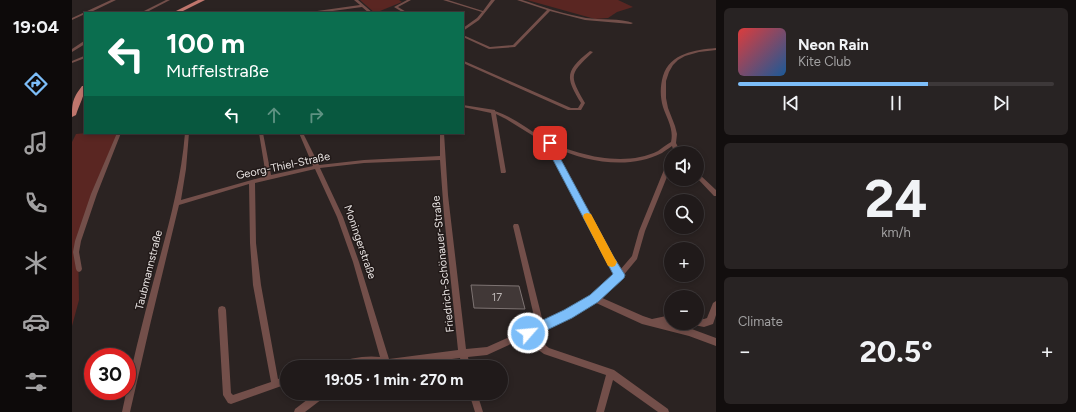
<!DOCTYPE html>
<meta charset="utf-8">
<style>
:root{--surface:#201a1a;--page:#282323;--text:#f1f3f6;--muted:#a2a1a2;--line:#3d3839;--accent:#7dbef9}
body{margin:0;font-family:Figtree,sans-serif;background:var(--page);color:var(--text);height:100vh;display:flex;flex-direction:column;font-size:15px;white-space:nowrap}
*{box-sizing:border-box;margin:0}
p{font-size:13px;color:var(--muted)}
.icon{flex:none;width:22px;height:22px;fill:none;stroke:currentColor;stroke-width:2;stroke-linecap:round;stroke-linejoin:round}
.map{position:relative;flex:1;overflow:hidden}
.sheet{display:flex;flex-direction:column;gap:8px;padding:8px;background:#120e0e;width:360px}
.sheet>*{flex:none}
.top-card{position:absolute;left:12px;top:12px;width:380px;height:122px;border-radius:0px;box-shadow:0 2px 6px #0003,0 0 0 1px var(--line);background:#0b6e4f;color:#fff;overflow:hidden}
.controls{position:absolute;left:592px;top:146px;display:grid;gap:8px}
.controls a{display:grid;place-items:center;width:40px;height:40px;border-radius:50%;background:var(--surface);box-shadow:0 2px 6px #0003,0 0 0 1px var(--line);font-size:20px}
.speed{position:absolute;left:12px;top:348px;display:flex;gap:8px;font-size:20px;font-weight:700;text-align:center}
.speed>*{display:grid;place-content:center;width:52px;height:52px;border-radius:50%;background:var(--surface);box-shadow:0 2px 6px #0003,0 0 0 1px var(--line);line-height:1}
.speed .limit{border:6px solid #d22;background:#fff;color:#111}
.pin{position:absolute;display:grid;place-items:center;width:34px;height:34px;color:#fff;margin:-17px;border-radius:8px;box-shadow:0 2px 6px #0006}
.me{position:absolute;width:44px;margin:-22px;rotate:63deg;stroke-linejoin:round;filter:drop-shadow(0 0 3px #0008)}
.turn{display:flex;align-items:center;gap:14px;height:84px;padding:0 16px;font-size:18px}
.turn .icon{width:52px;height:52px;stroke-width:2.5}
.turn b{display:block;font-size:28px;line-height:34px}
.lanes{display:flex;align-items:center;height:38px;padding:0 16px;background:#0003;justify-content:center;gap:20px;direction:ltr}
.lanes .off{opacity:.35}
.big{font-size:30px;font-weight:700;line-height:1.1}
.sheet .widget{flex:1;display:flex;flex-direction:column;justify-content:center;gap:6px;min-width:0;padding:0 14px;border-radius:6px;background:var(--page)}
.sheet .dial{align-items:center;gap:0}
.dial b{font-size:52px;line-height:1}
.song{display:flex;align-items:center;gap:12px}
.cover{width:48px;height:48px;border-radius:6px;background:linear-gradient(135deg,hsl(0 70% 55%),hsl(210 70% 35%))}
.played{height:4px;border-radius:2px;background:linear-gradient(90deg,var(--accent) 60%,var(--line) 60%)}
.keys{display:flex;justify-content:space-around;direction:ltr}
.heat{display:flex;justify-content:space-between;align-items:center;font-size:22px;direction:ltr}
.trip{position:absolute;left:208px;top:360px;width:228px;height:40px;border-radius:20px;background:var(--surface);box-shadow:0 2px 6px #0003,0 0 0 1px var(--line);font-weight:700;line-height:40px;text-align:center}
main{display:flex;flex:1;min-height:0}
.tabs{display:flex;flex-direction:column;width:72px;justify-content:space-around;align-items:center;background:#0d0a0a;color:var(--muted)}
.tabs .icon{width:28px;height:28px}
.tabs .current{color:var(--accent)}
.tabs b{font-size:18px;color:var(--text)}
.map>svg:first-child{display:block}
.green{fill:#5a2622}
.building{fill:#413837;stroke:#7e7473}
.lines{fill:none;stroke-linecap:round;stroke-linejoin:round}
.minor{fill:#734f4a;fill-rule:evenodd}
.primary{fill:#c0766d;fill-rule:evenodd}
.route{fill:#7dbef9;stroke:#517ca2}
.slow{fill:#f59e0b}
.labels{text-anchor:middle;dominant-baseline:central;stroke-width:3;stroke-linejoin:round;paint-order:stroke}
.street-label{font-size:11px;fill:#e8e3e2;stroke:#211918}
.near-number-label{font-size:11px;fill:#beb8b7}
</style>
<main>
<nav class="tabs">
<b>19:04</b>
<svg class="icon current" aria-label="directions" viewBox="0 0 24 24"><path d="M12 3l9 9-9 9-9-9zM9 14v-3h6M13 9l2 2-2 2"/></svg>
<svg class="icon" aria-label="music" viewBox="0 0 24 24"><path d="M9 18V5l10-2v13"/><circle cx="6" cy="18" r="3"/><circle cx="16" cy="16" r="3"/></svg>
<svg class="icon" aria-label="phone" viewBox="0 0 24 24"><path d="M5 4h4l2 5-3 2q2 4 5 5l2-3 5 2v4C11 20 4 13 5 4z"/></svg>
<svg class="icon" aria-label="climate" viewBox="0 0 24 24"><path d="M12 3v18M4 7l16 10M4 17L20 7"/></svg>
<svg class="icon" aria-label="car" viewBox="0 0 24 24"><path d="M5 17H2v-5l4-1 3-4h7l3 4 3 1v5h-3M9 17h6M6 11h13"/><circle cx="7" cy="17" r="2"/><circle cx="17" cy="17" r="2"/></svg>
<svg class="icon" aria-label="filters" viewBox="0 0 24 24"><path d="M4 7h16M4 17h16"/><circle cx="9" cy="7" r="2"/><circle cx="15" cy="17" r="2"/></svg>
</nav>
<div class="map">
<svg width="644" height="412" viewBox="0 0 644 412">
<rect width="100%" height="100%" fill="#2b2322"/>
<g class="green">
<polygon points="288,0 327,0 330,2 303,13"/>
<polygon points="455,0 546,0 561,7 545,12 536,18 523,19"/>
<polygon points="14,133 47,133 6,241 7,300 0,326 0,142 4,134"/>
</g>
<polygon class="building" points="399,285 447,286 453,309 402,308"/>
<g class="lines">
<g class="minor">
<polygon points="39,0 44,0 17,13 13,13 13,14 0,20 0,18"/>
<polygon points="94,0 98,0 73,13 68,13"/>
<polygon points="282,0 286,0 301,13 297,13 290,7 246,13 236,13 238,12 288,5"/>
<polygon points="335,0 339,0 326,7 336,13 332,13 322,7"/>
<polygon points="371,0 376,0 411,11 419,0 423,0 407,20 391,31 391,28 405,18 410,12"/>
<path d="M445 0H450C471 7 492 14 514 18 528 20 549 18 561 23L559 24 513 20 478 11 443 47 417 49 391 37V35L418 47 441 45 475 10Z"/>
<polygon points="12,41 13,41 13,44 0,52 0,49"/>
<path d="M644 48V50L627 52 613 56 606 60 601 65 597 72 594 81V98L596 108 603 126 605 134 604 143 607 149 605 153H599L601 149 600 146C597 148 593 151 590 153 557 170 514 162 482 147L486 156 540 258 548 270 560 256 567 231 596 160 599 158V167L573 231 565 259 550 277 528 297 571 316 580 319 599 315V323H597L617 328 644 338V346L617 336 570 324 522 302 499 317 462 334 467 340 477 348 542 370 596 409 597 412H586L541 380 532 412H524L534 375 472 354 461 346 454 337 415 355 396 357 398 367H390L388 358 315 367H302L303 364H301L288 365 278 367H258L259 364 262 363C277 359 292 355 308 357L281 262 265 217 243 169 183 183 184 243 189 285 206 379 215 376V384L159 404 156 403 151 395 146 310 147 307 150 306 153 307 154 310 159 393 161 395 199 382 181 285 178 243 177 184 107 205 78 325 58 412H50C59 368 70 323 82 279 95 231 109 183 113 133H117L114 169 109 200 194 176 187 133H191L199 175 241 166 227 133H231L247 165 292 160 368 156V133H372L376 195 394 349 415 347 464 325 441 226 442 224H446L447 226 471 322 493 311 519 296 544 274 536 262 480 156 476 145 434 119 424 114 434 172 433 173H429L419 113 391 107V105L423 110V111C441 117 455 129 471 138 502 155 552 168 586 151 590 148 594 145 599 142 602 129 595 119 591 107 588 97 588 86 591 76 598 53 623 50 644 48ZM368 160 372 215 386 350 317 359 287 262 271 217 248 168 292 163Z"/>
<path d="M518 51 521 52C498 74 496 74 513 103L509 110H496L391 63V61H392L499 108H506L509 103C493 77 493 71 518 51Z"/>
<polygon points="12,56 13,56 13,58 0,63 0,61"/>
<polygon points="45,133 49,133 25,194 9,241 7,252 10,269 9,271 7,272 5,271 4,269 1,252 3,241 19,194"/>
<polygon points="625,173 627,174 644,190 644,196 642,196 625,178"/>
<polygon points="644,301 644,315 641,324 632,327 622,325 622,323 625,323 625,318 632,319 635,318 641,303"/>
<polygon points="244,393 255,393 254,396 233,412 222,412 223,409"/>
<polygon points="397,393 405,393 411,412 403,412"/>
</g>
<g class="primary">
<polygon points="126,0 133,0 107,13 100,13"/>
<path d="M10 86H13C13 95 7 105 4 115L0 117C0 102 1 98 10 86Z"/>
</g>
</g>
<polygon class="route" points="478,141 482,143 487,156 541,256 553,275 552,278 526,302 500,318 456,339 452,338 450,333 452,329 492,310 518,295 541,274 479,156 474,143"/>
<polygon class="slow" points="515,213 519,214 543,259 545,262 543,266 540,267 536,266 511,217 512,214"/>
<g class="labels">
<g class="street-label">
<text transform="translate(211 166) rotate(-12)">Georg-Thiel-Straße</text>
<text transform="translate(288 242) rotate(71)">Moningerstraße</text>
<text transform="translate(371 264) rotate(-96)">Friedrich-Schönauer-Straße</text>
<text transform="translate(77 270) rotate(-76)">Taubmannstraße</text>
</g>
<g class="near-number-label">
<text x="425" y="297">17</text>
</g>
</g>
</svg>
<div class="controls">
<a><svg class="icon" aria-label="sound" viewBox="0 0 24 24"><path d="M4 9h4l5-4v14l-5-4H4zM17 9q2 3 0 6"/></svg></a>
<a><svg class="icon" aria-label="search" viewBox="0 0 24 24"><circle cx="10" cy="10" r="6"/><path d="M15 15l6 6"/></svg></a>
<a>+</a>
<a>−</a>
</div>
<div class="speed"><div class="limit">30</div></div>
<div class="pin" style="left:478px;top:143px;background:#d93025"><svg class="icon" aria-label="arrive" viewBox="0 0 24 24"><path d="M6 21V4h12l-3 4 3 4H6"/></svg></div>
<svg class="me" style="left:456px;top:333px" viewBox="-20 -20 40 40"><circle r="17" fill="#7dbef9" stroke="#fff" stroke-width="3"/><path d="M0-11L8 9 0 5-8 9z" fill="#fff"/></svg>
<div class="trip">19:05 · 1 min · 270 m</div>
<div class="top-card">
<div class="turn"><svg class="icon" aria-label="left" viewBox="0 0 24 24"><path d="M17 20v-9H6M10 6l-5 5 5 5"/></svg><div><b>100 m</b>Muffelstraße</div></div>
<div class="lanes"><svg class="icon" aria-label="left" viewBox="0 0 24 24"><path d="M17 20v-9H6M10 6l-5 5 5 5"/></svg><svg class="icon off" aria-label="ahead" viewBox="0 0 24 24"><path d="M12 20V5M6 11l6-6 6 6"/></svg><svg class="icon off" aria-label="right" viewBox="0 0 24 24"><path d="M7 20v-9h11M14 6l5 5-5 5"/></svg></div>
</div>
</div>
<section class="sheet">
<div class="widget">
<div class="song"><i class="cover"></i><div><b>Neon Rain</b><p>Kite Club</p></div></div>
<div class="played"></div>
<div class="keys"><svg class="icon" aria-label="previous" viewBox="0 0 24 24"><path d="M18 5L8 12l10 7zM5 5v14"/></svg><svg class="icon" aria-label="pause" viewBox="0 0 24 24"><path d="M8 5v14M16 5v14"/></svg><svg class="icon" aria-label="next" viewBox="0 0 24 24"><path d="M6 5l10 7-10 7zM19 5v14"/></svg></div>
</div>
<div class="widget dial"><b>24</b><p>km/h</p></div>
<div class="widget"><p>Climate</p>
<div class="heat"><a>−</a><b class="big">20.5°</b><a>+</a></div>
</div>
</section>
</main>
